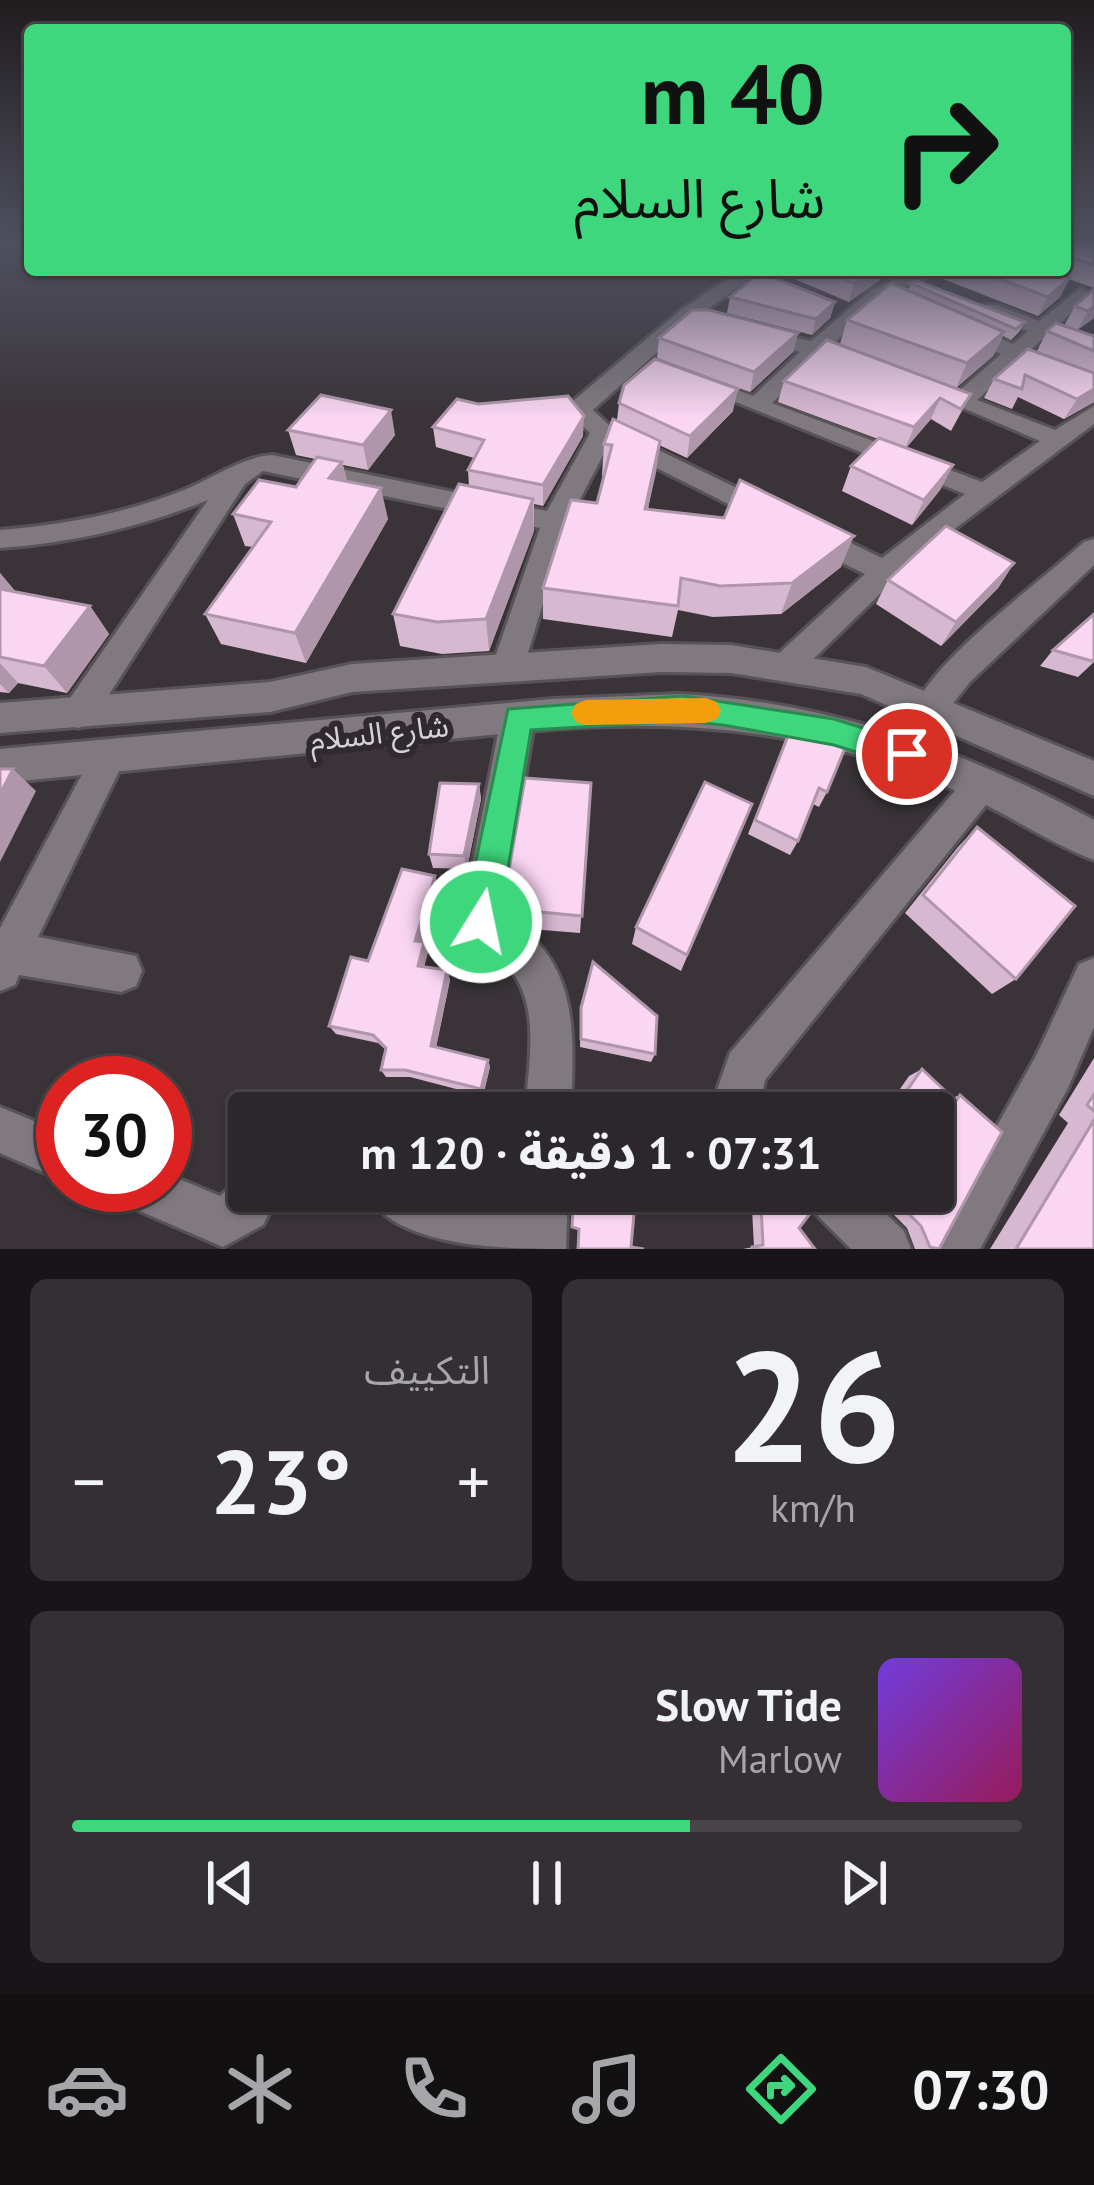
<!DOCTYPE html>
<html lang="ar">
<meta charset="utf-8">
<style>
:root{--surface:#2c272b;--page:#342f33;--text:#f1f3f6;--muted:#a6a5a9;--line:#484447;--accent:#3ed77d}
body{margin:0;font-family:"PT Sans","Noto Sans Arabic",sans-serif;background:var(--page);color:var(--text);direction:rtl;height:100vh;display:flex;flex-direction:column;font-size:45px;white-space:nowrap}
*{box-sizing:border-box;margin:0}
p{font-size:39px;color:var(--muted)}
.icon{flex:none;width:66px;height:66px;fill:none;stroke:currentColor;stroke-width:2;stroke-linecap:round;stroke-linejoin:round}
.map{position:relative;height:1249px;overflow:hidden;direction:ltr}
.sheet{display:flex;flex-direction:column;gap:30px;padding:30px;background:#181518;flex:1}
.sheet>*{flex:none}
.top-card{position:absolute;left:24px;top:24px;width:1047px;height:252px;border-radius:12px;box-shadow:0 3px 9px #0004,0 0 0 3px var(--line);direction:rtl;background:#3ed77d;color:#111;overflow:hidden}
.speed{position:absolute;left:36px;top:1056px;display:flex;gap:24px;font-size:60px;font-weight:700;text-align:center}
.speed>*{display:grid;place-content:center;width:156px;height:156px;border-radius:50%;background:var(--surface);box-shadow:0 3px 9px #0004,0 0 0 3px var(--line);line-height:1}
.speed .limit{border:18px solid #d22;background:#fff;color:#111}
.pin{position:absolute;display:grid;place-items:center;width:102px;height:102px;color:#fff;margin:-51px;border:6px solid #fff;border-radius:50%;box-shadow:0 3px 12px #0007}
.me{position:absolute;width:132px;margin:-66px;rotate:10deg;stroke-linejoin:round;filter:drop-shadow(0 0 9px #0008)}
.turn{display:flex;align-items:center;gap:42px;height:252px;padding:0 48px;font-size:54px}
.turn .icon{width:156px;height:156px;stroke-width:2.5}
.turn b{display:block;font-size:84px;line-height:102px}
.big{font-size:90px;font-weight:800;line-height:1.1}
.sheet .tile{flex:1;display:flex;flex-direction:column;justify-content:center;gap:18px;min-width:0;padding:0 42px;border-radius:18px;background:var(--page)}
.sheet .dial{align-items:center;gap:0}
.dial b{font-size:156px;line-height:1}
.song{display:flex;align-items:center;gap:36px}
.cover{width:144px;height:144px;border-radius:18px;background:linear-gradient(135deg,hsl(260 70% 55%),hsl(330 70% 35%))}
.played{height:12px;border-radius:6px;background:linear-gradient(90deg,var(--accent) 65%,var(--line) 65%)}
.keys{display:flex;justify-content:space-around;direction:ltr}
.heat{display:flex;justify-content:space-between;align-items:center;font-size:66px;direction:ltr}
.sheet .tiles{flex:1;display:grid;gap:30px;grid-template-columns:1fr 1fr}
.tile:last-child{grid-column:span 2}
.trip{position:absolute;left:228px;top:1092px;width:726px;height:120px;border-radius:12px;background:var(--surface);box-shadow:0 3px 9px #0004,0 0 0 3px var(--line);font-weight:800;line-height:120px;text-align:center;direction:rtl}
.tab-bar{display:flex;height:192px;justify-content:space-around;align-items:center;background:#121011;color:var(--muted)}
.tab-bar .icon{width:84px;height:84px}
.tab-bar .active{color:var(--accent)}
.tab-bar b{font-size:54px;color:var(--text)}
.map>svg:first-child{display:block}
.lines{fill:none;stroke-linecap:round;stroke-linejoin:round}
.minor-casing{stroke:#575357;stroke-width:6}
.tertiary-casing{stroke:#575357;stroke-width:6}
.minor{fill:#80797f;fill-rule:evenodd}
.tertiary{fill:#80797f;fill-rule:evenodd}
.wall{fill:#d7b8d1}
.shaded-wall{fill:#af96aa}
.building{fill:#fad6f3;stroke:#af96aa;stroke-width:3}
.route{fill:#3ed77d;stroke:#288c51;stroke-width:3}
.slow{fill:#f59e0b}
.labels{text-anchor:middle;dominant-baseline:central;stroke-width:12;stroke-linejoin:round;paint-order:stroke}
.street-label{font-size:30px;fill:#d6d3d6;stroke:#302a2e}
</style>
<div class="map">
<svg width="1094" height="1249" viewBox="0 0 1094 1249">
<rect width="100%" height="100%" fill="#3a3439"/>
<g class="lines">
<g class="minor-casing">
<g id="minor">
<path d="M741 270H762L695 318 593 410 611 427 776 507 780 513 776 519H758L609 444 568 522 523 669 518 678 507 682 496 678 491 669 540 528 263 471 245 484 90 724 78 728 66 724 62 714 66 704 208 500C141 527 72 543 0 548V530C60 525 119 515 176 493 208 482 239 457 272 455L547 511 590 433 569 412 573 401 681 310Z"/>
<polygon points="916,270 941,270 887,297 829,347 862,356 862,366 819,357 772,403 982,482 1040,441 916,388 927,381 958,392 1001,354 956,333 956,325 970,325 1013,344 1028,331 982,313 982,305 996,305 1039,321 1081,288 1091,294 1056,327 1094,342 1094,355 1045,337 1029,351 1094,381 1094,396 1018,362 977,400 1055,430 1094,406 1094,424 920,555 798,674 787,678 776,674 771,665 776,656 865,574 800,542 796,535 800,528 820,528 882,558 965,494 691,384 702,377 753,396 800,352 750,336 750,328 811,341 873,289"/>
<path d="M1094 539V565L970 682 943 716 931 720 919 716 915 706C940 654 1039 583 1084 542Z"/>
<path d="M518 704 530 708 535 718 502 913C581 962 574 1031 571 1113H525C528 1067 542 1004 508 967 492 950 470 945 461 923L501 718 506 708Z"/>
<polygon points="108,744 120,748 125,759 38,937 136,956 142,971 136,986 121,992 19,975 15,985 0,991 0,928 96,748"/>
<polygon points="982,768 994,773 1000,784 994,795 765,1080 763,1090 772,1113 726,1113 717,1090 730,1053 970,773"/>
<polygon points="1094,958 1094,1027 1068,1088 980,1249 928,1249 1036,1056 1079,964"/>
<polygon points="0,1107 63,1133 63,1181 0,1153"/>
<polygon points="249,1170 249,1191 281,1191 263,1225 223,1247 119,1202 112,1185 165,1185 165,1173 220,1196"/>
<path d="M366 1191H444L518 1213 520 1191H568L566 1249C509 1249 392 1249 366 1191Z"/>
<polygon points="803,1191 862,1191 904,1231 911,1249 851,1249 810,1208"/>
</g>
</g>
<g class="tertiary-casing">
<g id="tertiary">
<polygon points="661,644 731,645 866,667 1094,761 1094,796 861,694 731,673 661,672 352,692 270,712 0,733 0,703 270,682 352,664"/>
<path d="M679 694C827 701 964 750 1094 820V860C1049 843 1008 814 963 794 830 733 697 718 552 729L0 783V749L552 699Z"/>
</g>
</g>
<use href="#minor" class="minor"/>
<use href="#tertiary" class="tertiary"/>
</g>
<g class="wall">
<polygon points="1065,244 1094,244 1094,288 1069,279 1060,297 1038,316 938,277 941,270 1065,270"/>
<polygon points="787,270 894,270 849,302 785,275"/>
<polygon points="911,283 1025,322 1019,332 1011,340 1003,336 993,356 956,388 840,344 847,320 908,290"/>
<polygon points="1094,289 1094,318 1077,330 1094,336 1094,402 1064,419 1018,397 1012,409 984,398 994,379 1054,358 1037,351 1047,331 1064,326 1075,306"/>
<polygon points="730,297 835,302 830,318 812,335 727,313"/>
<polygon points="798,333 793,352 750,392 657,358 659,338"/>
<polygon points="784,381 971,394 951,431 931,419 906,448 953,465 940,490 912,525 842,491 851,466 878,439 778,402"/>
<polygon points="619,403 733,411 687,458 659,445 648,509 841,567 781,614 713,617 678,610 672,637 543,619 543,588 597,503 604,476 602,476 604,444 617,420"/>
<polygon points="433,427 583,436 543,506 534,504 534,531 489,651 442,654 400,646 393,614 469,486 468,470 474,458 436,447"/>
<polygon points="288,430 395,435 368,470 343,465 347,482 388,519 306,663 221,644 205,614 253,547 245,546 233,514 296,487 315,459 296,455"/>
<polygon points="1014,563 998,588 941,646 876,604 888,580"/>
<polygon points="0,573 15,591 90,606 109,634 67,693 18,683 9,693 0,692"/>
<polygon points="1094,614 1094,662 1078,677 1040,666 1053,650"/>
<polygon points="791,728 827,792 819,807 813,804 798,841 790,855 748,834"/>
<polygon points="591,783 580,933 530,929 507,911 505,893"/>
<polygon points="479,784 481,799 467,869 433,868 429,854"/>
<polygon points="752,804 681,971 632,944 636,927"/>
<polygon points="977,827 1016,979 992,994 905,913 958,847"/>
<polygon points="435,876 438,887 421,942 428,952 424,967 447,970 450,980 436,1047 488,1060 490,1067 483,1096 410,1077 386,1077 381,1070 386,1050 378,1043 336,1034 329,1026 368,961"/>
<polygon points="581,1008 655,1054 651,1062 580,1047"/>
<polygon points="1094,1058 1094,1249 990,1249 1068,1123 1059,1115"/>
<polygon points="922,1069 952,1098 960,1095 939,1249 915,1249 907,1228 882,1203 889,1191 933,1191 933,1113 884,1112 909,1076"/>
<polygon points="782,1191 811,1191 799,1228 815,1249 743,1249 754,1247 752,1209"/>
</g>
<g class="shaded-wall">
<polygon points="873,270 894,270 849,302 854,283"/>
<polygon points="1070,278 1060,297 1038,316 1048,297"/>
<polygon points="835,302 830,318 812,335 816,319"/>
<polygon points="1094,306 1094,318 1077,330 1088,311"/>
<polygon points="1004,332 993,356 956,388 967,363"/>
<polygon points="798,333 793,352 750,392 754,372"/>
<polygon points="738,389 733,411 687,458 690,436"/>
<polygon points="1094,389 1094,402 1064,419 1077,399"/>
<polygon points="940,398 931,419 905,449 914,427"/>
<polygon points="391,410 395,435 368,470 363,445"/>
<polygon points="584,416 583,436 543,506 543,485"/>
<polygon points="660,441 656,473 641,540 645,509"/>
<polygon points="342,462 350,494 329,478"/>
<polygon points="953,465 940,490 912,525 924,500"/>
<polygon points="381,488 388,519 306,663 295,633"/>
<polygon points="533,499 534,531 489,651 486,619"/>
<polygon points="854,536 841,567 781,614 792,583"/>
<polygon points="1014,563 998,588 941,646 956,622"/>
<polygon points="0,573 15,592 0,611"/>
<polygon points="90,606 109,634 67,693 44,666"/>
<polygon points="0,663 18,683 9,693 0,684"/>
<polygon points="13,769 36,791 0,862 0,794"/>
<polygon points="479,784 481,799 467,869 464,856"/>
<polygon points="435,876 438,887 419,951 415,941"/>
<polygon points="424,942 428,952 421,976 418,966"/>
<polygon points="447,970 450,980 435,1053 431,1046"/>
<polygon points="488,1060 490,1067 483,1096 481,1089"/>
</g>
<g class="building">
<polygon points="1065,244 1094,244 1094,265 1065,255"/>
<polygon points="823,270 873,270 854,283"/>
<polygon points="976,270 1051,270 1070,278 1048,297"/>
<polygon points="760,272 835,302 816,319 730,297"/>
<polygon points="917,281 1025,322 1016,329 911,283"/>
<polygon points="891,283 1004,332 967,363 847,320"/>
<polygon points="1094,289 1094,306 1088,311 1075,306"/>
<polygon points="692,310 709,310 798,333 754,372 659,338"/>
<polygon points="1056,323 1094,336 1094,351 1047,331"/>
<polygon points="827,340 971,394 961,409 940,398 914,427 784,381"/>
<polygon points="1028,349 1094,373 1094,389 1077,399 1025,375 1022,389 994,379"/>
<polygon points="655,359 738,389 690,436 619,403 624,385"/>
<polygon points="321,395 391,410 363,445 288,430"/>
<polygon points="568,396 584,416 543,485 468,470 484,440 433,427 457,399 478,404"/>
<polygon points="613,419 660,441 645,509 724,518 740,480 854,536 792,583 720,586 681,578 678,606 543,588 571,500 597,503 612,445 604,444"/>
<polygon points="879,438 953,465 924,500 851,466"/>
<polygon points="317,457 342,462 329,478 381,488 295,633 205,614 271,522 233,514 259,480 296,487"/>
<polygon points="459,484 533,499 486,619 437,622 393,614"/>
<polygon points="946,526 1014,563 956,622 888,580"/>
<polygon points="0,589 90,606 44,666 0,657"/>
<polygon points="1094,614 1094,659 1092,661 1053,650"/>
<polygon points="791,728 845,748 827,792 819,788 798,841 755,820"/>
<polygon points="0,769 13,769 0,794"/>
<polygon points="525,778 591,783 582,916 530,911 505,893"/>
<polygon points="705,782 752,804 687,955 636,927"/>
<polygon points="440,783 479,784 464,856 429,854"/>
<polygon points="977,827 1075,906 1016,979 923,895"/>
<polygon points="402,869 435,876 415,941 424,942 418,966 447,970 431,1046 488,1060 481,1089 405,1070 381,1070 386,1048 373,1035 329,1026 351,957 368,961"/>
<polygon points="593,962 657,1016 655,1054 581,1039 581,1008"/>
<polygon points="922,1069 956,1101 960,1095 1002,1132 939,1249 930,1247 921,1226 895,1200 900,1191 933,1191 933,1113 904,1113 896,1106"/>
<polygon points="1094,1094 1094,1111 1087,1105"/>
<polygon points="598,1106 633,1113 597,1113"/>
<polygon points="1094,1120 1094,1249 1016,1249"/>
<polygon points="574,1191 636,1191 631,1247 644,1249 578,1249 579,1229 572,1227"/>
<polygon points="786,1191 811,1191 816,1206 799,1228 815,1249 752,1249 752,1247 763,1245 761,1206"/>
</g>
<linearGradient id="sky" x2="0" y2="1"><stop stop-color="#201d1f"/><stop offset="0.58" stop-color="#4f505f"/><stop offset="1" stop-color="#4f505f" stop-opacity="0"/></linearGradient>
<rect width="1094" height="418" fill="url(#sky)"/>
<polygon class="route" points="683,696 834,719 918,745 922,754 918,764 907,768 834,745 723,725 683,721 531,730 499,922 494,935 481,941 468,935 463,922 508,709"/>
<polygon class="slow" points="706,698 717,702 721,711 717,719 706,723 586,725 576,722 571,713 576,704 586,700"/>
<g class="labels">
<g class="street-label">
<text transform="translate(379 732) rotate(-6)">شارع السلام</text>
</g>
</g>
</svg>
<div class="speed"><div class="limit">30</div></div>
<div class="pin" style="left:907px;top:754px;background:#d93025"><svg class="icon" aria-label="arrive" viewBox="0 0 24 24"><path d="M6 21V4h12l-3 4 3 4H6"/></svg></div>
<svg class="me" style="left:481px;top:922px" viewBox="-20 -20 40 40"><circle r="17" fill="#3ed77d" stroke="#fff" stroke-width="3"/><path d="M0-11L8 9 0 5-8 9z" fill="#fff"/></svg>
<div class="trip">07:31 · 1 دقيقة · 120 m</div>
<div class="top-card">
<div class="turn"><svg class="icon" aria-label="right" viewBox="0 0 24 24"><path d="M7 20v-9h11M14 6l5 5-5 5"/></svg><div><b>40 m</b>شارع السلام</div></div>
</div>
</div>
<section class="sheet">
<div class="tiles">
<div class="tile dial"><b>26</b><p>km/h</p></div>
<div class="tile"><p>التكييف</p>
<div class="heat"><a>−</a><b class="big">23°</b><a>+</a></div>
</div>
<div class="tile">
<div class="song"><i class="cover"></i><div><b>Slow Tide</b><p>Marlow</p></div></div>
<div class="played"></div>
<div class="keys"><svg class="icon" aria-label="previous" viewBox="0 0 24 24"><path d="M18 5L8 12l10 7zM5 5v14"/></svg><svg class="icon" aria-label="pause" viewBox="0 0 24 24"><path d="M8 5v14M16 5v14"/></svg><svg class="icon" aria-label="next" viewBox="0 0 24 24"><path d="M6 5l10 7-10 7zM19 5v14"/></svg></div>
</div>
</div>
</section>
<nav class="tab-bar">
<b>07:30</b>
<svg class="icon active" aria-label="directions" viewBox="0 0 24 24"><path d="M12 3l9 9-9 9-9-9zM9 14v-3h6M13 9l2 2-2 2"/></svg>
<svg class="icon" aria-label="music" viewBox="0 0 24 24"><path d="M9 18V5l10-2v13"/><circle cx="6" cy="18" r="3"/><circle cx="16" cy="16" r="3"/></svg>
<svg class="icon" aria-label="phone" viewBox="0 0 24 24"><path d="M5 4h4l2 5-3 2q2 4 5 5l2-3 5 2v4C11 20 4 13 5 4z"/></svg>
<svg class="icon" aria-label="climate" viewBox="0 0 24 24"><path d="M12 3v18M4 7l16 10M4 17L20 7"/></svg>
<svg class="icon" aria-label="car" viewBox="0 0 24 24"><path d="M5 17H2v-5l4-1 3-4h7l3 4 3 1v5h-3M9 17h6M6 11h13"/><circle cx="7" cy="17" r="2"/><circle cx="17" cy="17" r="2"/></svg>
</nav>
